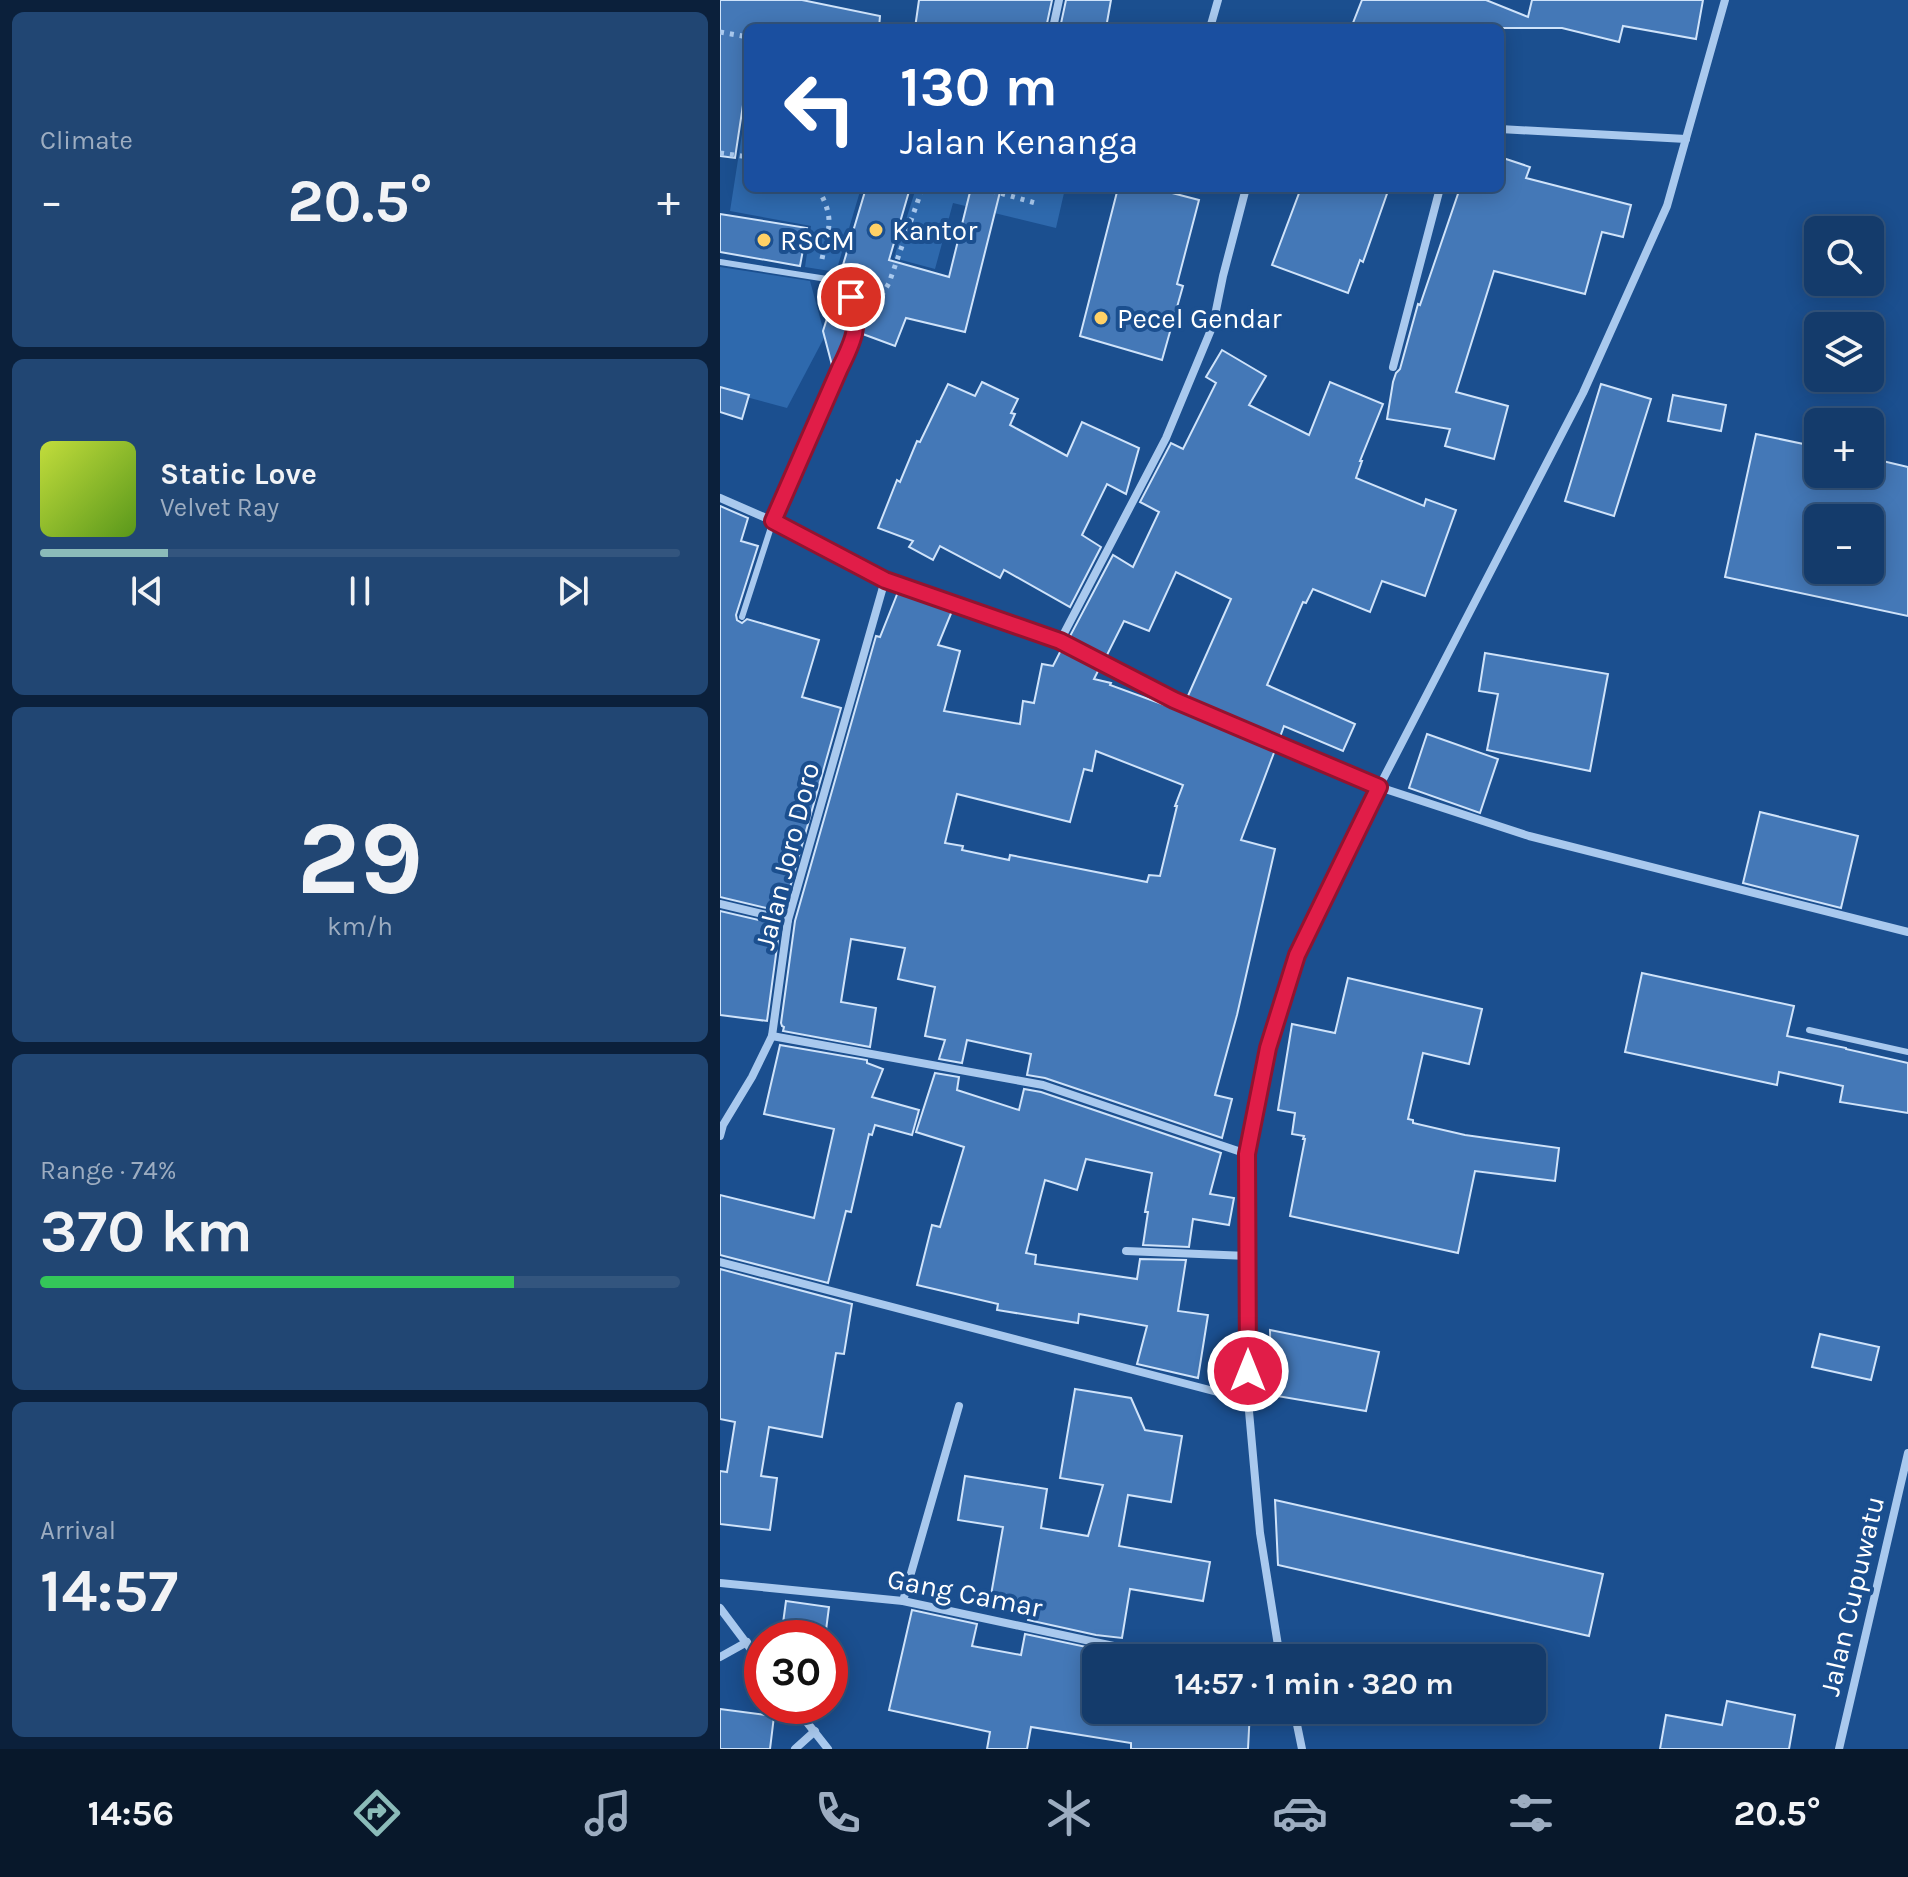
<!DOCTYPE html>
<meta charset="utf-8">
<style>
:root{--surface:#143b6b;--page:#214673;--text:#f1f3f6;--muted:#9dadc1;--line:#33557e;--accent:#8bbbb9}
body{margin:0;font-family:Karla,sans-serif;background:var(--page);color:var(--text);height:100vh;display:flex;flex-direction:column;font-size:30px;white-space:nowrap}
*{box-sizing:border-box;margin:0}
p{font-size:26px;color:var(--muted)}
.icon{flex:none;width:44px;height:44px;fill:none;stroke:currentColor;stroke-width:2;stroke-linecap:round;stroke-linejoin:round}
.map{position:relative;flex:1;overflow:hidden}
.side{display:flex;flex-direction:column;gap:12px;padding:12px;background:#0b203b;width:720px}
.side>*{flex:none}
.top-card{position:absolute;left:24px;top:24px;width:760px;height:168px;border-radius:12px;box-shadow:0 4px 20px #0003,0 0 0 2px var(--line);background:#1a4fa0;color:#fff;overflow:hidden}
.buttons{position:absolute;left:1084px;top:216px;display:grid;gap:16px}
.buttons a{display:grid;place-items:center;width:80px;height:80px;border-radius:12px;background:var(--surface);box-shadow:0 4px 20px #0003,0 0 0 2px var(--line);font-size:40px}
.speed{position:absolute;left:24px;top:1620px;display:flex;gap:16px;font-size:40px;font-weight:700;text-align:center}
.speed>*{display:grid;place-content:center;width:104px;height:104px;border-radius:50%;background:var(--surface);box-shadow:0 4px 20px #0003,0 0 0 2px var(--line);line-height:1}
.speed .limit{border:12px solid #d22;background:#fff;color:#111}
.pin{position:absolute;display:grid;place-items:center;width:68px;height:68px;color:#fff;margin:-34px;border:4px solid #fff;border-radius:50%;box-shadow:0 2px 8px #0007}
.me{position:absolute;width:88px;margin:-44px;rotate:0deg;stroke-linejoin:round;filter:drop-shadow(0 0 6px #0008)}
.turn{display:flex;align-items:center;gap:28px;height:168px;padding:0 24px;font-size:36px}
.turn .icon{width:104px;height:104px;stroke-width:2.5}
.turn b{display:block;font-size:56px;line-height:68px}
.big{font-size:60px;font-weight:700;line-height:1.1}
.side .widget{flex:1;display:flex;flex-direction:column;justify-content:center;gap:12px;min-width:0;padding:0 28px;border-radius:12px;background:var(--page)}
.side .dial{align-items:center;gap:0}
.dial b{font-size:104px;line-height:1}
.song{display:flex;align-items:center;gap:24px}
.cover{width:96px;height:96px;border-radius:12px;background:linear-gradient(135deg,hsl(70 70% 55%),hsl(90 70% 35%))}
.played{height:8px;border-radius:4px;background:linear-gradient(90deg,var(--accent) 20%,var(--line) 20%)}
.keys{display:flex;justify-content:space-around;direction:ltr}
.heat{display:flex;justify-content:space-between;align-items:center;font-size:44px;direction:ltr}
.charge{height:12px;border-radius:6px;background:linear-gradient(90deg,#34c759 74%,var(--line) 0)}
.trip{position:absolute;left:362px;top:1644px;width:464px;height:80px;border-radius:12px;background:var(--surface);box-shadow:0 4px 20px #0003,0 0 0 2px var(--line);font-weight:700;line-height:80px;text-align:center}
.tab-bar{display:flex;height:128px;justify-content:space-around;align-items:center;background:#08182b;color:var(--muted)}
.tab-bar .icon{width:56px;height:56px}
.tab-bar .active{color:var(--accent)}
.tab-bar b{font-size:36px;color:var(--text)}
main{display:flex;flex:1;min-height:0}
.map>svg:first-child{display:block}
.green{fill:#2e69ad}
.building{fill:#4478b7;stroke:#cfe3fa;stroke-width:2;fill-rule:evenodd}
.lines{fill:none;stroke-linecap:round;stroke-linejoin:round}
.path{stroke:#a9c9ee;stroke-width:5;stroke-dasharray:4 6;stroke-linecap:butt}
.service{stroke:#a9c9ee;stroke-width:6}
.minor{stroke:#a9c9ee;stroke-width:8}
.route-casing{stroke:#92132f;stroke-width:20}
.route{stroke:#e11d48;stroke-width:14}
.poi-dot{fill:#ffd166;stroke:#1b4f8f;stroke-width:3}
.labels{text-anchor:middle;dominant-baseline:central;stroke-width:8;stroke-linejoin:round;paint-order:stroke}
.poi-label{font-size:28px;fill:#fff;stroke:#1b4f8f;text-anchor:start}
.street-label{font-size:28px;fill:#fff;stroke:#1b4f8f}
</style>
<main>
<section class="side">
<div class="widget"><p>Climate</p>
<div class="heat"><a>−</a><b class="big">20.5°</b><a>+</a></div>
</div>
<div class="widget">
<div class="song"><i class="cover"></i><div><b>Static Love</b><p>Velvet Ray</p></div></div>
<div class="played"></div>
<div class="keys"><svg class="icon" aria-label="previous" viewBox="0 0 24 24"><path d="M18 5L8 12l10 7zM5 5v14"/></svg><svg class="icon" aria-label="pause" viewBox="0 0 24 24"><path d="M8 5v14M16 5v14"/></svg><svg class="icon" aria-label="next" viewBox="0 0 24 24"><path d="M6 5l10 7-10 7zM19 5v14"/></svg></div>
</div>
<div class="widget dial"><b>29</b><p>km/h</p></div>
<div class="widget"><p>Range · 74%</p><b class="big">370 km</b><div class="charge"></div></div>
<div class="widget"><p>Arrival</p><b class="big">14:57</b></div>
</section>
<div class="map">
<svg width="1188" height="1749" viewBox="0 0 1188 1749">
<rect width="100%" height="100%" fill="#1b4f8f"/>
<g class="green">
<polygon points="22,134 28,136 28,188 141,188 116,272 85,267 91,226 10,211"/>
<polygon points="196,188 323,188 344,193 336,228 233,203 215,269 174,258"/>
<polygon points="0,267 90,281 105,336 67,408 0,390"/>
</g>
<g class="building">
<polygon points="0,0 82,0 160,16 159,28 28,28 28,72 15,158 0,156"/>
<polygon points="199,0 332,0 326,28 195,28"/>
<polygon points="346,0 391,0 386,28 340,28"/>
<polygon points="642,0 766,0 808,17 812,0 983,0 976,39 903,26 899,42 842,28 631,28"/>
<polygon points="780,157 810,167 806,178 911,205 903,237 882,232 865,294 774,271 736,392 788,406 774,459 725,446 730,429 667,419 673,382 676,373 680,369 698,304 700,305 740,188 780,188"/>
<polygon points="146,188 190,188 169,260 229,277 251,188 281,188 245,332 186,318 175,346 140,333 143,313 132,280 128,276 120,275"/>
<polygon points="398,188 433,188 479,200 457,284 463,286 442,360 360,336"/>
<polygon points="581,188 669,188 643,262 640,260 628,293 552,265"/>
<polygon points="0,214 87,228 80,266 0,252"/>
<polygon points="117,287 122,287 131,315 127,342 113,369 103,331"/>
<polygon points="502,350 546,376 529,405 589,435 610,382 663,404 640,461 642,461 636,478 704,506 706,499 736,510 705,596 662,581 650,612 593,589 586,603 583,602 547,685 635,724 623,751 564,726 560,737 467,698 511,599 456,572 429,631 404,621 386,657 349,638 393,555 413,567 439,512 420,502 451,443 463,449 496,383 486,377"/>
<polygon points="262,382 298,399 291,413 295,414 290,425 347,456 362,422 419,448 406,494 387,484 362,535 381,547 350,607 284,570 280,578 220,546 213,560 189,547 193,541 158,528 177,480 180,482 197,441 200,442 228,384 255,396"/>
<polygon points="881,384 931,399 894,516 845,501"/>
<polygon points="0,387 29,395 22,419 0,412"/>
<polygon points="953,395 1006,405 1001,431 948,421"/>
<path d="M1036 434 1098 447V474H1150V458L1188 467V616L1005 577ZM1098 518H1150V570H1098Z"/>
<polygon points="0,506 28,518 21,541 38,546 16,615 17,620 22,623 27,619 99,640 82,697 121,708 63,912 0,897"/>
<path d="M178 592 232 611 218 645 240 651 224 711 300 724 303 701 314 703 322 664 333 666 341 650 379 669 374 679 391 683 390 685 461 711 555 750 521 840 555 849 517 1015 495 1095 512 1099 502 1138 325 1078 307 1075 311 1054 247 1040 242 1063 219 1059 225 1040 205 1036 215 987 178 979 185 948 131 939 121 1002 156 1008 150 1047 63 1031 64 1027 62 1026 61 1023 75 921 156 636 160 637ZM376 751 463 785 455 806H457L440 876 429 875 427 882 290 855 289 860 242 850 243 846 225 843 237 794 350 822 364 769 372 771Z"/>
<polygon points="765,653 888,674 870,771 767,750 778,694 759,691"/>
<polygon points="707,734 778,759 760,813 689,788"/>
<polygon points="1040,812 1138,836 1121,908 1023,883"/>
<polygon points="0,911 60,925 47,1021 0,1015"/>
<polygon points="922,973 1074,1006 1067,1036 1126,1048 1126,1049 1188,1063 1188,1113 1120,1102 1123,1086 1059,1072 1057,1085 905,1052"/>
<polygon points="628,978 762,1009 749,1064 703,1053 688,1119 693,1120 693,1123 745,1135 839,1148 835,1181 755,1171 738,1253 570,1216 585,1139 583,1139 584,1136 572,1134 575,1113 558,1110 572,1024 615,1033"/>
<polygon points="60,1045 147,1060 147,1063 163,1069 152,1097 199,1110 192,1135 155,1125 152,1135 149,1134 131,1212 126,1211 108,1283 0,1255 0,1195 94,1218 114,1129 44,1114"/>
<polygon points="215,1073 239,1077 237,1090 299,1110 304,1089 321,1092 501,1153 490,1194 514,1198 509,1225 473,1219 469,1247 423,1245 428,1212 425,1212 432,1173 366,1159 357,1190 325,1180 306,1253 316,1255 315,1264 417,1279 420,1259 466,1260 458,1311 488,1315 478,1378 417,1364 427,1326 359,1314 358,1323 277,1310 278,1304 197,1285 212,1225 220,1227 244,1147 196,1132"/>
<polygon points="0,1269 132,1304 124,1354 116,1353 102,1437 49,1427 41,1476 57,1478 50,1530 0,1524 0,1471 7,1472 15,1422 0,1419"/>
<polygon points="550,1330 659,1352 646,1411 551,1395"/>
<polygon points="1100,1334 1159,1347 1151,1380 1092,1367"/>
<polygon points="355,1389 411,1398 425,1430 462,1436 451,1502 408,1495 399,1546 490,1562 483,1601 410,1589 402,1638 376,1635 308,1620 311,1602 271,1595 283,1527 238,1520 245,1476 327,1489 321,1528 368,1536 383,1485 340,1478"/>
<polygon points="555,1500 883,1574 869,1636 558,1565"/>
<polygon points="66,1601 109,1607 105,1638 61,1638"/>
<polygon points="192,1610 257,1624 252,1646 301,1655 305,1634 376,1649 376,1710 530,1710 528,1749 411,1749 411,1743 311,1727 307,1749 267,1749 270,1732 169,1710"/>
<polygon points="1007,1701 1075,1715 1069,1749 940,1749 946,1715 1002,1725"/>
<polygon points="0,1709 54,1716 50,1749 0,1749"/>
</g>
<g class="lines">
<g class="path">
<polyline points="0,32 28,37"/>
<polyline points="0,153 28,157"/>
<path d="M98 188C115 220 109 226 102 259"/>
<polyline points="262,188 319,204"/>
<polyline points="151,296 162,295 169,283 201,192 205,188"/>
</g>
<g class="service">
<polyline points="0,262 126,282 137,314 133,343 120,368 53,521 22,617"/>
<polyline points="1089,1030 1188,1052"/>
</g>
<g class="minor">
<polyline points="333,28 339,0"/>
<polyline points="490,28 498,0"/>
<polyline points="780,129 966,139"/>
<polyline points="673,367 720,188"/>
<polyline points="0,498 53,521 165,580 340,641 454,700 659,787 809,836 1188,932"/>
<polyline points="340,641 446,438 493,325 503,276 526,188"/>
<polyline points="0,904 68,920"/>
<polyline points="52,1036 323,1085 527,1154"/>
<polyline points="0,1136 3,1125 32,1077 52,1036 68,920 165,580"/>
<polyline points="406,1251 528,1256"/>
<polyline points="0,1262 528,1400"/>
<polyline points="0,1583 183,1601 417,1651 481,1658"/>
<polyline points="183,1601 239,1406"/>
<polyline points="0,1608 42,1664"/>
<polyline points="0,1657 27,1642"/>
<polyline points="560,1658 540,1533 528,1400 527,1154 548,1048 577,955 659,787 863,393 947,206 1005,0"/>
<polyline points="74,1706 108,1749"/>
<polyline points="574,1710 582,1749"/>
<polyline points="75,1749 95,1731"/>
<polyline points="1119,1749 1188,1453"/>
</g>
</g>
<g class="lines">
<g class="route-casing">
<path id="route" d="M131 297C141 325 133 342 120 368L53 521 165 580 340 641 454 700 659 787 577 955 548 1048 527 1154 528 1371"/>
</g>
<use href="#route" class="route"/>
</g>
<g class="poi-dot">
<circle cx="156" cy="230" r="8"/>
<circle cx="44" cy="240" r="8"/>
<circle cx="381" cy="318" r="8"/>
</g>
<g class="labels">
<g class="poi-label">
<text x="172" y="230">Kantor</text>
<text x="60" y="240">RSCM</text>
<text x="397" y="318">Pecel Gendar</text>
</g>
<g class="street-label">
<text transform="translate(67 856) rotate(-76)">Jalan Joro Doro</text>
<text transform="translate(245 1593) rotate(11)">Gang Camar</text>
<text transform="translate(1132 1596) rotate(-77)">Jalan Cupuwatu</text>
</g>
</g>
</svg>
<div class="buttons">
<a><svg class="icon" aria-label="search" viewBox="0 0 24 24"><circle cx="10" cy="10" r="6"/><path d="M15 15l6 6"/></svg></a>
<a><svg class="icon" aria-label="layers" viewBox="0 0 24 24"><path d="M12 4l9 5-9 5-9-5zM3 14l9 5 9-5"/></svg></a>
<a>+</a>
<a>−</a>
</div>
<div class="speed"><div class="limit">30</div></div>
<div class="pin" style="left:131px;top:297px;background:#d93025"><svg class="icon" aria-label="arrive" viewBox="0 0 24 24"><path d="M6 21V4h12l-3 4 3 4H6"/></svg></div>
<svg class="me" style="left:528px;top:1371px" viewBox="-20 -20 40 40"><circle r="17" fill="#e11d48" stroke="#fff" stroke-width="3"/><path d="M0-11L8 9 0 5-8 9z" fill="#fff"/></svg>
<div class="trip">14:57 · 1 min · 320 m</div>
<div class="top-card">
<div class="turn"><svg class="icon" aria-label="left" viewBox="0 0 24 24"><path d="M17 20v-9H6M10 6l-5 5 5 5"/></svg><div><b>130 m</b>Jalan Kenanga</div></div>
</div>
</div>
</main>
<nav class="tab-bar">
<b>14:56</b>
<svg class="icon active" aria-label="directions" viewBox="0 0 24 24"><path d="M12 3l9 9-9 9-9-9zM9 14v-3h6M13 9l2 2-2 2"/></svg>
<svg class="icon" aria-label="music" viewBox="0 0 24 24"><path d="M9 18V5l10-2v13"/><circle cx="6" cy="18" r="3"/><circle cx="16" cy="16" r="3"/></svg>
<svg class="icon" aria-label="phone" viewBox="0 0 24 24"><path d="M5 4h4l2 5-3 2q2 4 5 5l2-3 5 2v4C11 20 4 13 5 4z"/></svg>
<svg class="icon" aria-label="climate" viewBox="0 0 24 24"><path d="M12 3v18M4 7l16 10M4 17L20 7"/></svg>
<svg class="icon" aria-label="car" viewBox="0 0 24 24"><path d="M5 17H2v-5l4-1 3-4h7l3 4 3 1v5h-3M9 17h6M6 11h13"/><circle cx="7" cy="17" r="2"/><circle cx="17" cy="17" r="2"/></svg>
<svg class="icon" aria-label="filters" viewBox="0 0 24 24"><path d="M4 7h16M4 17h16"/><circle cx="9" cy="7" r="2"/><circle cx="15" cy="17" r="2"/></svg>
<b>20.5°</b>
</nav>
